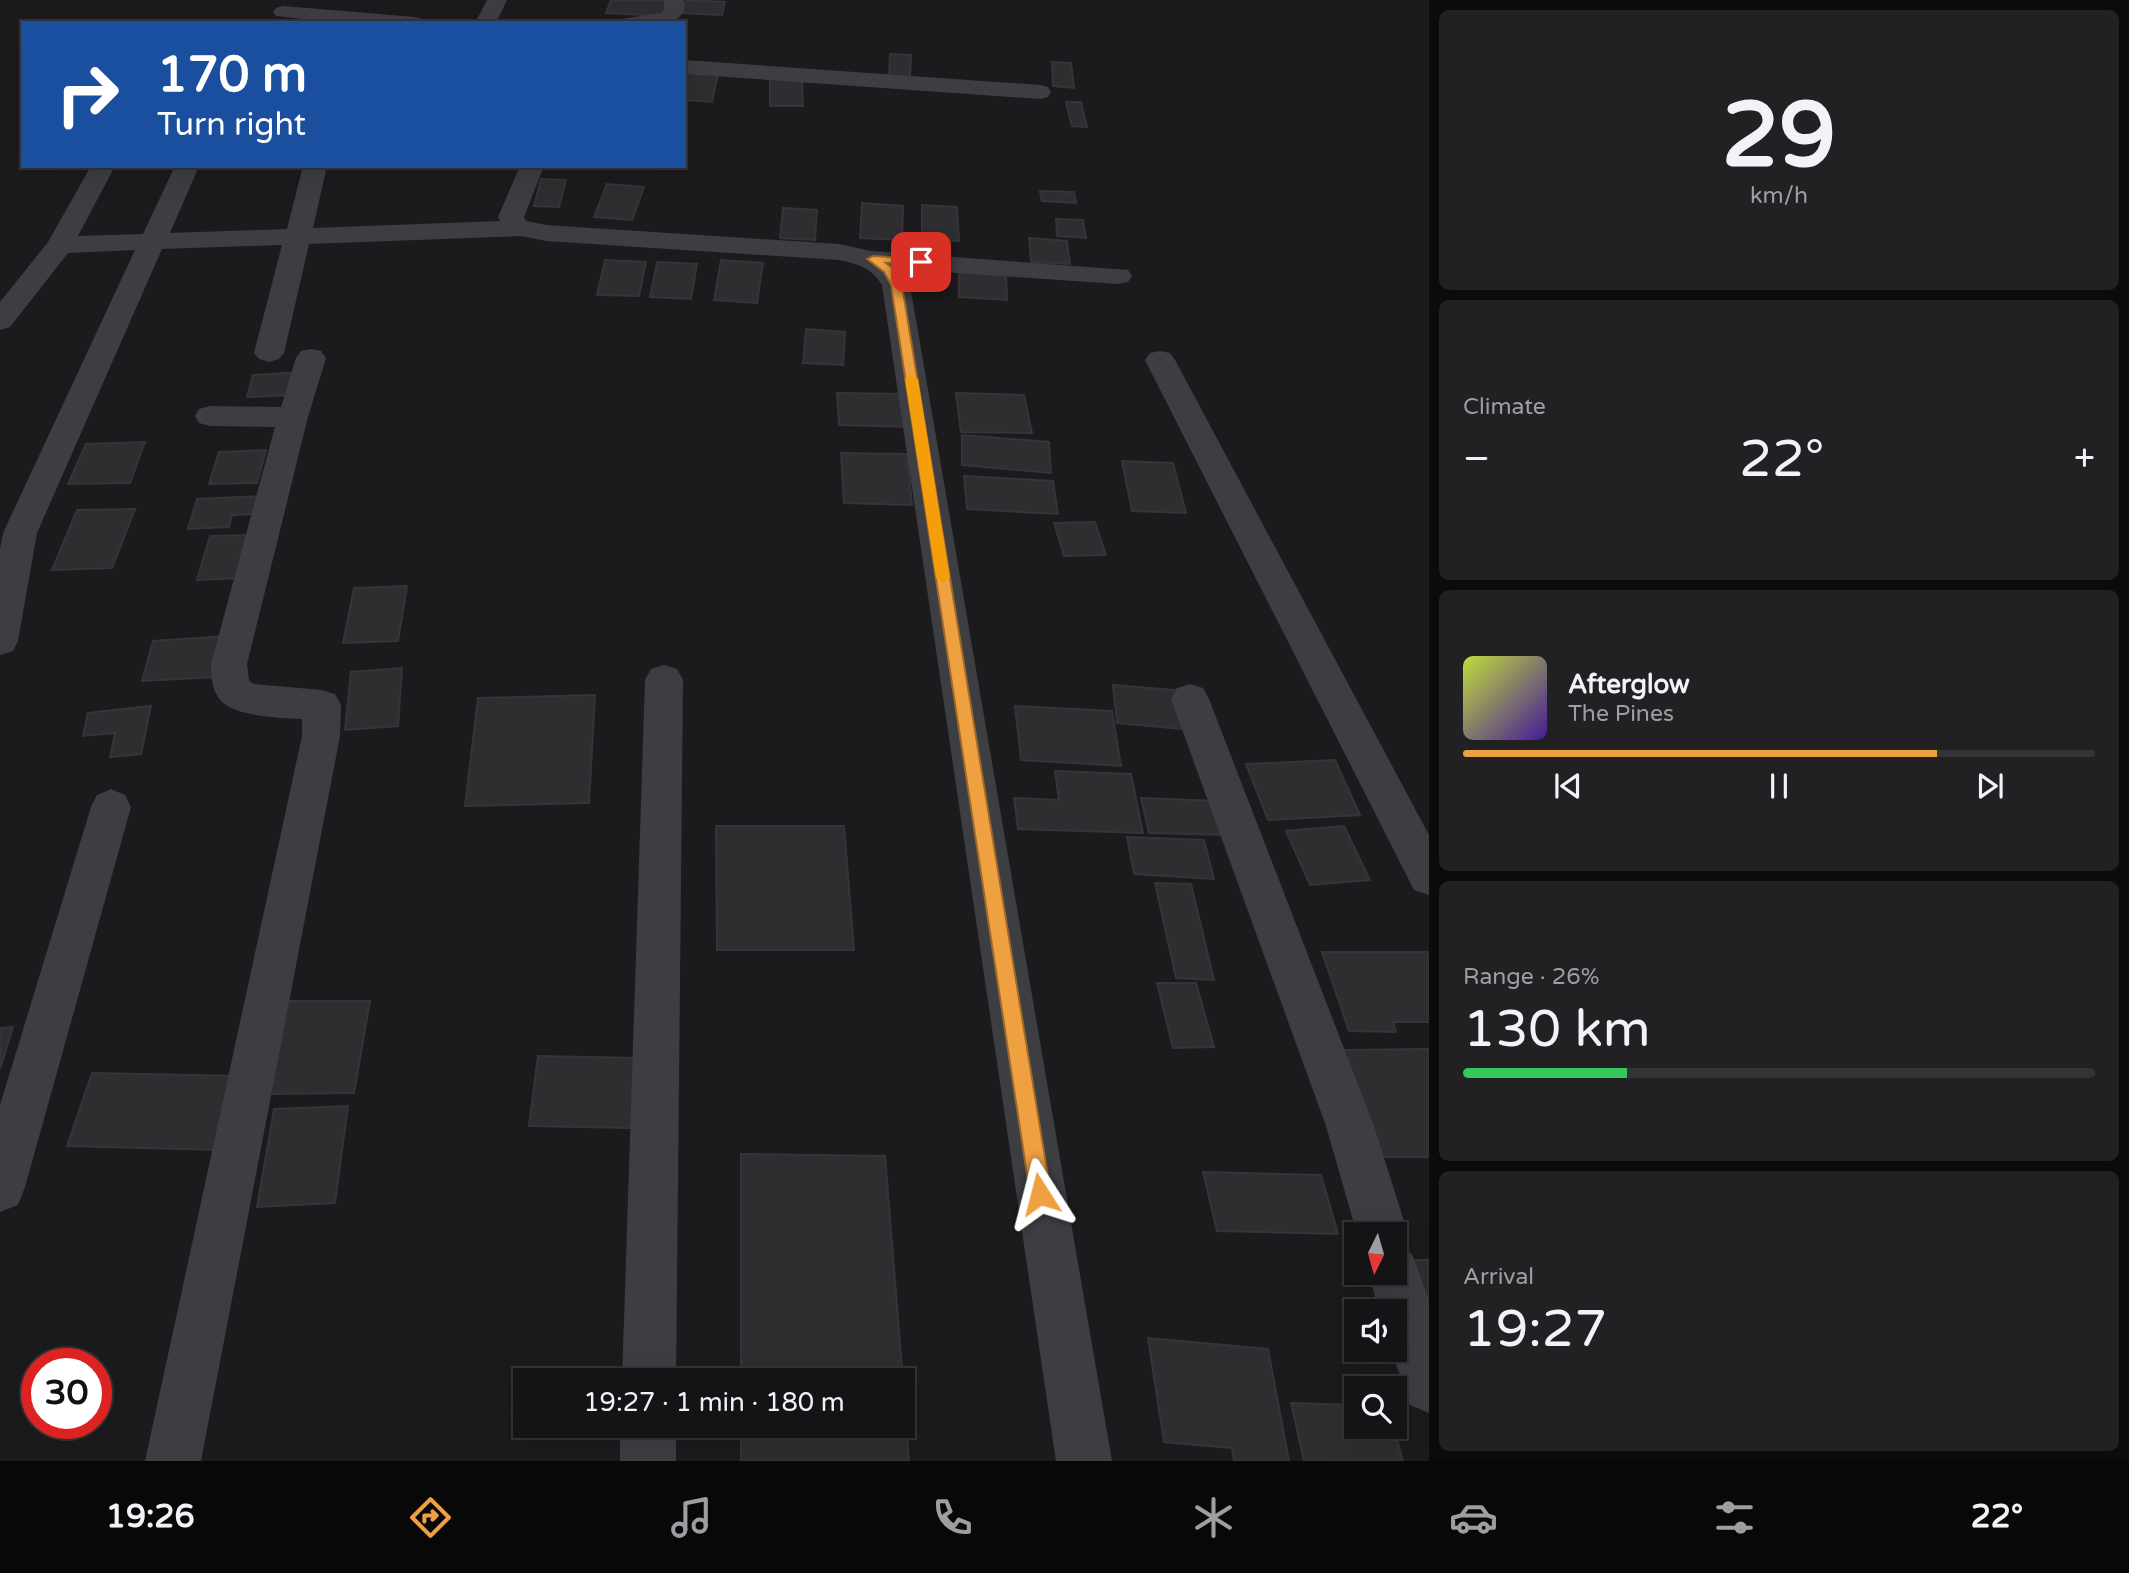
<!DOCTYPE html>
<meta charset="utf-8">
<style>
:root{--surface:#141416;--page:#212123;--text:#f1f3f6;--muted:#9d9ea1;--line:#333335;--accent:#efa041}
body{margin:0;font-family:"Varela Round",sans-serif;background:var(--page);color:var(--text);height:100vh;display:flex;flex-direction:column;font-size:26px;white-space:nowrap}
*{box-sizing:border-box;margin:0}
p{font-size:23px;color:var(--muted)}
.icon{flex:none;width:38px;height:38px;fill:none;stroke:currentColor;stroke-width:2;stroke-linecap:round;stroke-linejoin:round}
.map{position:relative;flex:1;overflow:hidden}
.sheet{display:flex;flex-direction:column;gap:10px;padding:10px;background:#0b0b0c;width:700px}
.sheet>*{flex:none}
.top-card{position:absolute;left:21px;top:21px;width:665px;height:147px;border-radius:0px;box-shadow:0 7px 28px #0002,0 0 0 2px var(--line);background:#1a4fa0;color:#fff;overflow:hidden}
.needle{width:46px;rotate:185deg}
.tools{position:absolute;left:1344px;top:1222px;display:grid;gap:14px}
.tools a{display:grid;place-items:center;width:63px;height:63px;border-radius:0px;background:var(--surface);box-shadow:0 7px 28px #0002,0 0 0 2px var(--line);font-size:35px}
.speed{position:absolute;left:21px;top:1348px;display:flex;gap:14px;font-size:35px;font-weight:700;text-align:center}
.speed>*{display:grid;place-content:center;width:91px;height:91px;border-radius:50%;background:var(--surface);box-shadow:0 7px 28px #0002,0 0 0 2px var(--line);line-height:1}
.speed .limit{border:10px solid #d22;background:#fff;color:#111}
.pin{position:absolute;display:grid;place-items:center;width:60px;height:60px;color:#fff;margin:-30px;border-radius:14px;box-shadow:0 4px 10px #0006}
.me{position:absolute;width:77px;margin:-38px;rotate:351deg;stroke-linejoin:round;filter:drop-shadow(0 0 5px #0008)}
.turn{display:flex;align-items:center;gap:24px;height:147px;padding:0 21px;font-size:32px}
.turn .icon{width:91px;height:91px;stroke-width:2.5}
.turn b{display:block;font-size:49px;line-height:60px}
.big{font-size:52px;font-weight:600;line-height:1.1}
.sheet .tile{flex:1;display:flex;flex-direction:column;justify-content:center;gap:10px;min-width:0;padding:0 24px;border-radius:10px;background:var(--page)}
.sheet .dial{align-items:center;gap:0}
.dial b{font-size:91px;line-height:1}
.song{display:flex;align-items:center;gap:21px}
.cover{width:84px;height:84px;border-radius:10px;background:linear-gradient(135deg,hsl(70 70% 55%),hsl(260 70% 35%))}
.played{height:7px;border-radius:4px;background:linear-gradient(90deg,var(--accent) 75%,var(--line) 75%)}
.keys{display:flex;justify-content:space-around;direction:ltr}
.heat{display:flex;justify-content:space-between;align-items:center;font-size:38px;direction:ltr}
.charge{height:10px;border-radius:5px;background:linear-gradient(90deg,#34c759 26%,var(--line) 0)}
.trip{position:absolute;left:513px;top:1368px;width:402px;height:70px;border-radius:0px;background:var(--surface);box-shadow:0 7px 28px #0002,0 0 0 2px var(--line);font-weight:600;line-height:70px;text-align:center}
.menu{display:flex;height:112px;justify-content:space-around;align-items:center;background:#080809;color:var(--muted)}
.menu .icon{width:49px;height:49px}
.menu .active{color:var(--accent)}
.menu b{font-size:32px;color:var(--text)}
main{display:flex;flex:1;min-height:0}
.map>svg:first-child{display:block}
.building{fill:#2e2e31;stroke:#353539;stroke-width:2}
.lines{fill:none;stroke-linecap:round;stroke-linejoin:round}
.minor{fill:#3c3e42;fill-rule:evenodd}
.route{fill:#efa041;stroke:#9b682a;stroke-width:2}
.slow{fill:#f59e0b}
</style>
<main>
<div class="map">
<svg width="1429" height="1461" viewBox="0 0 1429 1461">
<rect width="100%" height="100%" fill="#1b1b1d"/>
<g class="building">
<polygon points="611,0 667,0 663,16 606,13"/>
<polygon points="686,0 725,2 722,15 682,13"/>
<polygon points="890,54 911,55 910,79 889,77"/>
<polygon points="1052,62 1071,63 1074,88 1053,86"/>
<polygon points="684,72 718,73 712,102 684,100"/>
<polygon points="770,79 802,79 803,106 770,106"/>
<polygon points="1066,102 1081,102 1087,127 1072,126"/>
<polygon points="541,179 566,180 559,207 534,206"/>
<polygon points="607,184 644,187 632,220 594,217"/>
<polygon points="1040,191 1074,192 1076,203 1042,201"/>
<polygon points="862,203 903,206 902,240 860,238"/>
<polygon points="922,205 957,207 959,241 922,239"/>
<polygon points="783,208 817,210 815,240 780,238"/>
<polygon points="1056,219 1083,220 1086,238 1057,236"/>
<polygon points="1029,238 1067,241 1070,264 1031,262"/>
<polygon points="605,260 646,262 639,296 597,295"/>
<polygon points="721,260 763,263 757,303 714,300"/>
<polygon points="657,262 697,264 691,299 650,297"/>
<polygon points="959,270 1006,273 1007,300 959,297"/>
<polygon points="806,329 845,332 843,365 803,363"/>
<polygon points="300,372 295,395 247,397 253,375"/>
<polygon points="837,393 907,394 911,427 839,425"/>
<polygon points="956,393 1024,395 1032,433 961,432"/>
<polygon points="962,435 1049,442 1051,473 962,465"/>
<polygon points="145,442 130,483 68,484 86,444"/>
<polygon points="266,450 257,483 209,484 219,452"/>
<polygon points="841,453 907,454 912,505 844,503"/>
<polygon points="1122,461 1173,463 1186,513 1132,511"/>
<polygon points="964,476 1053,481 1058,514 967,509"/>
<polygon points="264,496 259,514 232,515 229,527 188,529 197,499"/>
<polygon points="135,509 112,568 52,570 77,510"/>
<polygon points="1095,522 1106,555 1064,556 1054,523"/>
<polygon points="253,535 241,578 197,580 210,536"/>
<polygon points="407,586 398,641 343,643 354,588"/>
<polygon points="226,636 217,677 142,681 153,641"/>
<polygon points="402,668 398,726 345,730 351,672"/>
<polygon points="1113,685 1185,691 1192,730 1117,723"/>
<polygon points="595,695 589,803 465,806 478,698"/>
<polygon points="151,706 141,754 110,757 115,733 83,736 88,713"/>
<polygon points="1015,706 1112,711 1121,766 1021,760"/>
<polygon points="1335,760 1360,815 1268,820 1246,764"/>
<polygon points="1055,771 1131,774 1143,833 1018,829 1014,798 1059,800"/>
<polygon points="1141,798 1218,801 1227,835 1149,833"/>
<polygon points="716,826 844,826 854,950 717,950"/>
<polygon points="1344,826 1370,880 1310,885 1286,831"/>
<polygon points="1127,837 1204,840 1214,879 1134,874"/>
<polygon points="1155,883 1191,884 1214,980 1176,978"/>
<polygon points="1322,952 1429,952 1429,1022 1393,1022 1396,1032 1349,1031"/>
<polygon points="1157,983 1196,983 1214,1047 1173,1048"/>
<polygon points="287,1001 370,1001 354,1093 267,1094"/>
<polygon points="13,1027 0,1069 0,1028"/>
<polygon points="1429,1049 1429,1157 1379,1157 1343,1050"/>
<polygon points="538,1056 636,1058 631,1128 529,1126"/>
<polygon points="92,1073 241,1076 221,1150 67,1146"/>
<polygon points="348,1106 335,1203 257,1207 274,1109"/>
<polygon points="741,1154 885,1156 903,1381 741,1381"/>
<polygon points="1203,1172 1321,1175 1338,1234 1217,1231"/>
<polygon points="1408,1260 1429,1260 1429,1321"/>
<polygon points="1148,1338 1268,1349 1289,1461 1234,1461 1232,1448 1164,1442"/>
<polygon points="903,1382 909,1461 741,1461 741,1426 903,1426"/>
<polygon points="1291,1403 1356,1405 1356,1426 1393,1426 1403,1461 1304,1461"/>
</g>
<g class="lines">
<g class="minor">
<polygon points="487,0 507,0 496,23 475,23"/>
<polygon points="664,0 684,0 684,12 674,22 618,23 621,19 661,13 664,10"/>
<polygon points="283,6 415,17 422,19 425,23 337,23 276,16 273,12 276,8"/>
<polygon points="684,60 1040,85 1048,87 1051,92 1048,97 1040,99 684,74"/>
<path d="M91 166H115L78 236 143 234 175 166H199L170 233 287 229 303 166H327L313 228 500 221 498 217 520 166H544L524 217 526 221 546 225 839 244 871 251 1128 270 1132 276 1128 282 1118 284 899 269 910 285 1112 1461H1056L882 285C872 268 858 264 839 260L546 241 521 236 309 244 284 353 279 359 269 362 259 359 254 353 282 245 162 249 37 533 18 641 13 651 0 655V549L3 533 135 250 68 253 10 327 0 330V302L48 242Z"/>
<path d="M311 349 321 351 326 358 308 417 247 664 249 681 254 684 322 690 335 694 341 705 340 736 201 1461H145L302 736V719C282 718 236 717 221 701 212 691 211 677 211 664L275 427 210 426 199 423 195 416 199 409 210 406 281 407 296 358 301 351Z"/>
<polygon points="1160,351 1170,353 1175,360 1429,835 1429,895 1414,890 1145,360 1150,353"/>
<polygon points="664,665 677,669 683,680 676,1381 622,1381 645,680 651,669"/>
<polygon points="1190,684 1203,688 1209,699 1374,1126 1408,1234 1402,1249 1412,1254 1429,1300 1429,1413 1410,1405 1391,1349 1395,1349 1395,1311 1379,1311 1368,1272 1395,1272 1395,1234 1357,1234 1326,1126 1171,699 1177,688"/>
<polygon points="111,789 125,795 131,807 25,1187 18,1205 0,1212 0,1105 91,807 97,795"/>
<rect x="620" y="1426" width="56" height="35"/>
</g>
</g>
<polygon class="route" points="873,256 921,259 927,262 921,265 886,263 893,268 902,285 1051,1194 1048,1201 1040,1204 1033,1201 1030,1194 891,285 884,272 867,259"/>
<polygon class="slow" points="911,375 918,379 950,578 943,583 936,578 905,379"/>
</svg>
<div class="tools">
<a><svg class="needle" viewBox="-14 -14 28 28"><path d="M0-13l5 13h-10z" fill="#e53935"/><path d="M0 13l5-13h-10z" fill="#9d9ea1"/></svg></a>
<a><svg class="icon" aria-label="sound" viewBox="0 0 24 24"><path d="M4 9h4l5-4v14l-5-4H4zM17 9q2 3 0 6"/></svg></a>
<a><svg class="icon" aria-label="search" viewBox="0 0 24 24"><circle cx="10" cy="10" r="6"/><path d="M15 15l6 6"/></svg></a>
</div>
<div class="speed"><div class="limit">30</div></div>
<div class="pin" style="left:921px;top:262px;background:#d93025"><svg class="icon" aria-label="arrive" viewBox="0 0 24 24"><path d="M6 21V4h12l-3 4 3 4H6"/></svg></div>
<svg class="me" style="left:1040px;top:1194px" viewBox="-20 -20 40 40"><path d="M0-17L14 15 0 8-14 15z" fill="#efa041" stroke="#fff" stroke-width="4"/></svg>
<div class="trip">19:27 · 1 min · 180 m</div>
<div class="top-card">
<div class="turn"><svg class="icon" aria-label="right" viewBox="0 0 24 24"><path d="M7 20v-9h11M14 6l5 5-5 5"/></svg><div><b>170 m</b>Turn right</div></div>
</div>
</div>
<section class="sheet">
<div class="tile dial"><b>29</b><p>km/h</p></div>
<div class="tile"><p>Climate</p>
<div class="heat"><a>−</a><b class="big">22°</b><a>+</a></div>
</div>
<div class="tile">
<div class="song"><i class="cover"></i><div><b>Afterglow</b><p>The Pines</p></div></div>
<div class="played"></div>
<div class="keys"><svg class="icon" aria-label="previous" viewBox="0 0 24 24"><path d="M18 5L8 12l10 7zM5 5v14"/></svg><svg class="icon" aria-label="pause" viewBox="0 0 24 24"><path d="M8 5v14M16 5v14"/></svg><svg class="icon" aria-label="next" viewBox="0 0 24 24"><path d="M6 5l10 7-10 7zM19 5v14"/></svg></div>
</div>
<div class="tile"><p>Range · 26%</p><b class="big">130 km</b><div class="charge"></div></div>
<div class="tile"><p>Arrival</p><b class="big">19:27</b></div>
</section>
</main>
<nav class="menu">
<b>19:26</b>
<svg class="icon active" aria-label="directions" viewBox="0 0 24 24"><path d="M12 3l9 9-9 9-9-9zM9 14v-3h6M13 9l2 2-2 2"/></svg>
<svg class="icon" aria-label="music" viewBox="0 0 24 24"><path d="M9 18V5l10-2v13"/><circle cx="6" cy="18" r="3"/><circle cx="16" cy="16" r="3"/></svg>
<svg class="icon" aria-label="phone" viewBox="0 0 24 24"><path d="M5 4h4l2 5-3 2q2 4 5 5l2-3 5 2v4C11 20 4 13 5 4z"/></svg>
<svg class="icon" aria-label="climate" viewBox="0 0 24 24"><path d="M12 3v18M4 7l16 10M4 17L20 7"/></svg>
<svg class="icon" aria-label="car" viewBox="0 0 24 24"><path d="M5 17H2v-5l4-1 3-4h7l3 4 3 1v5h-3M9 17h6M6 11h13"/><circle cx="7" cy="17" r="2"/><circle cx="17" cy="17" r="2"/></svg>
<svg class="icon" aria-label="filters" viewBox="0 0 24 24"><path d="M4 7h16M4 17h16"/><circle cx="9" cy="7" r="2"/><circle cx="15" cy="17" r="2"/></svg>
<b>22°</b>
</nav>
